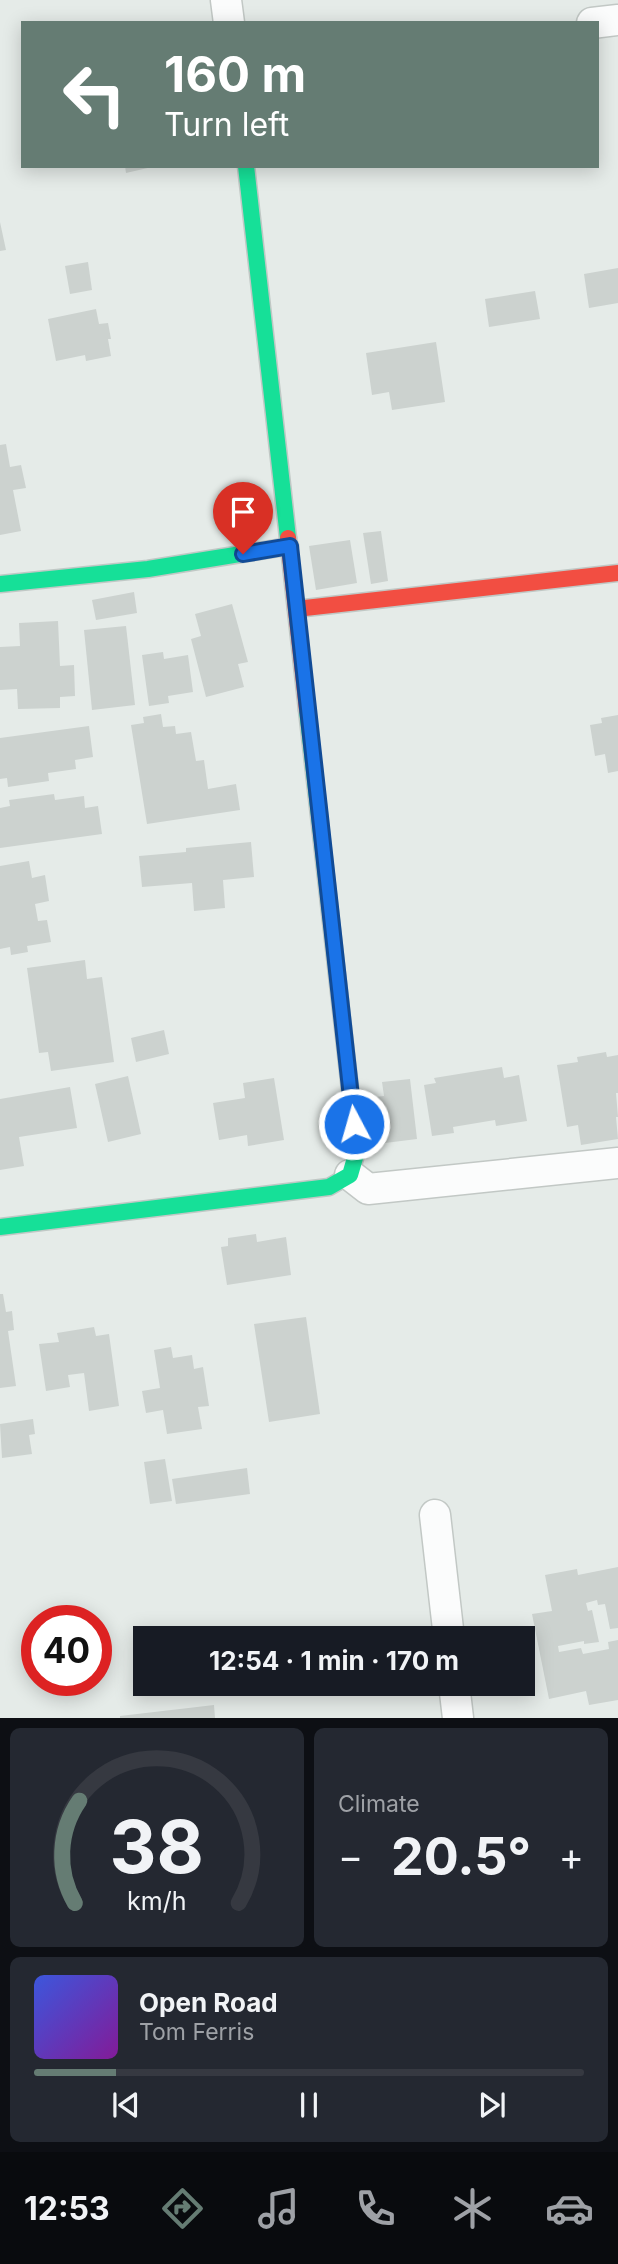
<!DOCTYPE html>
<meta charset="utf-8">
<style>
:root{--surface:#171b24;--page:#242831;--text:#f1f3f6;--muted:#9ea1a6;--line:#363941;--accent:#657c73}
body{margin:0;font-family:Inter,sans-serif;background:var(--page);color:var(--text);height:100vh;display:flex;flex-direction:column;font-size:26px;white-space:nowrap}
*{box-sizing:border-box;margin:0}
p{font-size:23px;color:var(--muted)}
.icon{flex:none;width:38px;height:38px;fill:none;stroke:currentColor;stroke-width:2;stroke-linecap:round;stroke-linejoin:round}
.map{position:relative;height:1718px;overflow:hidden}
.panel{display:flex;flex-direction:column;gap:10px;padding:10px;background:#0d0f14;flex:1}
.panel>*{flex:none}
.guide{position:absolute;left:21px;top:21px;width:578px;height:147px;border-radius:0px;box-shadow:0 4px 18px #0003;background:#657c73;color:#fff;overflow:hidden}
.speed{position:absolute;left:21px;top:1605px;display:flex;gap:14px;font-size:35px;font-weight:700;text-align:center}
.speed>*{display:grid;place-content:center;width:91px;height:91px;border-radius:50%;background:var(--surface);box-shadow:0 4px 18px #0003;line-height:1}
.speed .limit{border:10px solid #d22;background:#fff;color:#111}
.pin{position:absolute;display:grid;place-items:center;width:60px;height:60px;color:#fff;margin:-72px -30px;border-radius:50% 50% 50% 0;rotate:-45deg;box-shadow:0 0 7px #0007}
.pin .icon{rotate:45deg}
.me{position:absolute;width:77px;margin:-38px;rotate:354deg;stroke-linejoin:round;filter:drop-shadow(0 0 5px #0008)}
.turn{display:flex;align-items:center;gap:24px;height:147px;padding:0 28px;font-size:32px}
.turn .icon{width:91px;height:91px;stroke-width:2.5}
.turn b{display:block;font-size:49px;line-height:60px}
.big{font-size:52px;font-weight:700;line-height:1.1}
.panel .widget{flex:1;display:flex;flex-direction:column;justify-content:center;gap:10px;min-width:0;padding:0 24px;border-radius:10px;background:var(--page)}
.panel .dial{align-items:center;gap:0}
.dial svg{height:182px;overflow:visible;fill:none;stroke:var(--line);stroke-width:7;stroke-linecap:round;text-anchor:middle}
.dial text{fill:var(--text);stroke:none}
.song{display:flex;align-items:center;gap:21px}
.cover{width:84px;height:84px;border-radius:10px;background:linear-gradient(135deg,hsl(230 70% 55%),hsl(290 70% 35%))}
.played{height:7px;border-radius:4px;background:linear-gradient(90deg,var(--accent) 15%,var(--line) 15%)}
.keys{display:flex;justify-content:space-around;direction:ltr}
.heat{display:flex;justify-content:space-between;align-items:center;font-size:38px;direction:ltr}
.panel .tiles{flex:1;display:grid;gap:10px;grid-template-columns:1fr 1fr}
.widget:last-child{grid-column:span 2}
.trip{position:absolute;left:133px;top:1626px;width:402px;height:70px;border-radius:0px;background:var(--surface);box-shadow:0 4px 18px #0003;font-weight:700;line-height:70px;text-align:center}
.dock{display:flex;height:112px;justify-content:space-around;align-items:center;background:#090b0e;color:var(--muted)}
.dock .icon{width:49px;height:49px}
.dock .current{color:var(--accent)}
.dock b{font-size:32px;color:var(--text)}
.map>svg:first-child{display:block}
.building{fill:#ccd2cf}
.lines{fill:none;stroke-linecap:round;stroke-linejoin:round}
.street-casing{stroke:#c2c8c5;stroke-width:33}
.fast-casing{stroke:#c0c8c5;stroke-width:19}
.jam-casing{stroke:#c0c8c5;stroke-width:19}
.street{stroke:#fbfcfc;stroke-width:30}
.fast{stroke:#16e098;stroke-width:16}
.jam{stroke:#f24e42;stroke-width:16}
.route-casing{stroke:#114b97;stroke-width:18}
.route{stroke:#1a73e8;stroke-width:12}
</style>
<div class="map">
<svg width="618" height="1718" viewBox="0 0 618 1718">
<rect width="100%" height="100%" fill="#e5ebe8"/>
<g class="building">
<polygon points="125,166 152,166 152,167 126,173"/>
<polygon points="0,222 6,250 0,251"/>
<polygon points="88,262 92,290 70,294 65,266"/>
<polygon points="618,268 618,303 589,308 584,274"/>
<polygon points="535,291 540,319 489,327 485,299"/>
<polygon points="96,309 99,324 108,323 111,339 108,339 111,356 86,361 85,355 56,361 48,319"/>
<polygon points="436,342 445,402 392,410 389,392 372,395 366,353"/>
<polygon points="6,444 10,467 21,465 26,488 13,490 21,531 0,535 0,445"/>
<polygon points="381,531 388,581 371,584 363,533"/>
<polygon points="350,540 357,583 316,590 309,546"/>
<polygon points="134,592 137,613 96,620 92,600"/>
<polygon points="232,604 248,662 238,664 244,687 206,697 191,639 201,636 195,614"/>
<polygon points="58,621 60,666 74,665 75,696 60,697 60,708 18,709 17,689 0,690 0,647 20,646 19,623"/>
<polygon points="126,626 135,705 92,710 84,630"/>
<polygon points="163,652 164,659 188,655 193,692 168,696 169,703 149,706 142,655"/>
<polygon points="161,714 163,727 175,726 176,734 191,732 196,761 204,760 208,789 236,784 240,810 147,824 131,725 144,723 143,717"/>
<polygon points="618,715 618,771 608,773 605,754 595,756 590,725 602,723 601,718"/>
<polygon points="89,726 93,757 75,760 76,769 48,773 49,781 8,787 7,778 0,779 0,738"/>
<polygon points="54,794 55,800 84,796 85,808 98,806 102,834 0,848 0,808 10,806 9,800"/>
<polygon points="251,842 254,877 223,880 225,908 194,911 192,883 142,887 139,856 186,852 186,848"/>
<polygon points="29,861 32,878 45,875 49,901 35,904 38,921 47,920 51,942 27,946 28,952 11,955 10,947 0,949 0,866"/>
<polygon points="85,960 87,979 102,977 114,1062 51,1071 48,1052 39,1053 27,968"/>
<polygon points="164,1030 169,1054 136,1062 131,1038"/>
<polygon points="606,1052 607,1057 618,1055 618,1093 616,1093 618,1117 616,1117 618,1139 581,1145 578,1125 567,1127 557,1065 578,1062 577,1057"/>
<polygon points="502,1067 504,1078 519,1075 527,1121 496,1126 495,1120 453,1127 454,1133 432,1136 424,1085 436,1083 434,1078"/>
<polygon points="128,1076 141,1134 108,1142 95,1084"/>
<polygon points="274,1078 284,1140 248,1146 247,1135 219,1140 213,1103 245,1098 243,1083"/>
<polygon points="410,1079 417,1139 369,1145 364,1098 384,1096 382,1082"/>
<polygon points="70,1087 77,1128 19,1137 24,1166 0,1170 0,1099"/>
<polygon points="256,1234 257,1242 286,1237 291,1275 227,1285 221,1247 228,1246 228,1238"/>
<polygon points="0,1294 3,1294 6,1312 12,1311 14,1330 8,1331 16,1386 0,1388"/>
<polygon points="306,1317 320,1414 269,1422 254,1324"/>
<polygon points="94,1327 96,1336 109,1334 119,1406 89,1411 84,1373 68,1375 70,1387 46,1391 39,1344 59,1342 57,1333"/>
<polygon points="171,1347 173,1358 192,1355 194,1369 203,1367 209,1406 198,1407 202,1429 167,1434 163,1410 146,1413 142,1391 160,1388 154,1350"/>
<polygon points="33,1419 35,1434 29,1435 32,1454 2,1458 0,1424"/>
<polygon points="165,1459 172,1501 150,1504 144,1462"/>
<polygon points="247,1468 250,1494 176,1504 172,1479"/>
<polygon points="618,1567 618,1628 610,1629 605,1604 598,1605 597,1600 586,1603 588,1611 592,1610 599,1642 584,1644 584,1641 558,1646 559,1652 581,1648 583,1654 609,1649 608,1642 618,1640 618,1700 589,1705 586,1691 549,1699 532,1614 552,1611 545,1575 577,1569 578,1575"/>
<polygon points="214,1705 215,1718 120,1718 120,1716"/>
</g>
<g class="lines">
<g class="street-casing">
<g id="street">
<polyline points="226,0 229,23"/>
<polyline points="592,23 618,20"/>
<polyline points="350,1175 368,1189 618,1163"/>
<polyline points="435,1515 449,1638"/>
<polyline points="454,1684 458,1718"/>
</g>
</g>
<g class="fast-casing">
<g id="fast">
<polyline points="246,166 288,538"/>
<polyline points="0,584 148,569 290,546"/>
<polyline points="0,1227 329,1187 350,1175 357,1151 307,710"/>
</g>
</g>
<g class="jam-casing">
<g id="jam">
<polyline points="288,538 307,710"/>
<polyline points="296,609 618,573"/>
</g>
</g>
<use href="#street" class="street"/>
<use href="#fast" class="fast"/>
<use href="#jam" class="jam"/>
</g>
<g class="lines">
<g class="route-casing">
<polyline id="route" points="243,554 290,546 354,1124"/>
</g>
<use href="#route" class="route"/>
</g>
</svg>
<div class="speed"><div class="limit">40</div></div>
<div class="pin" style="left:243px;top:554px;background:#d93025"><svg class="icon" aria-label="arrive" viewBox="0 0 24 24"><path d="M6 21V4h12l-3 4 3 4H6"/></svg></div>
<svg class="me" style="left:354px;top:1124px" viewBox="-20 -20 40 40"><circle r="17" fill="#1a73e8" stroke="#fff" stroke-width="3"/><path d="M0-11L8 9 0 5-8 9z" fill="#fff"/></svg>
<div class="trip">12:54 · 1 min · 170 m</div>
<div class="guide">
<div class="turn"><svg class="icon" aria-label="left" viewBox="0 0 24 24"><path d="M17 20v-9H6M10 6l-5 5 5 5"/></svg><div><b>160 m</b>Turn left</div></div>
</div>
</div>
<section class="panel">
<div class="tiles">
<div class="widget dial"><svg viewBox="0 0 100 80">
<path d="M14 69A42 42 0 1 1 86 69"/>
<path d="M14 69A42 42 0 0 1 16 24" stroke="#657c73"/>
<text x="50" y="56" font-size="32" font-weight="700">38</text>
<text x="50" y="72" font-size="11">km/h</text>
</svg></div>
<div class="widget"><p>Climate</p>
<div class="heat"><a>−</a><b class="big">20.5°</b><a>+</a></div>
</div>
<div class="widget">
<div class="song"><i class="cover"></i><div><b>Open Road</b><p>Tom Ferris</p></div></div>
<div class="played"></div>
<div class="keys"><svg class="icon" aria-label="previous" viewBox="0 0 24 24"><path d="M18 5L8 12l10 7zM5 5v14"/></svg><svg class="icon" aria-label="pause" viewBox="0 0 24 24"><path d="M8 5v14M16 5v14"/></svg><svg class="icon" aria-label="next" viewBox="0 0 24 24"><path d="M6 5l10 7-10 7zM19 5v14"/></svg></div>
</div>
</div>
</section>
<nav class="dock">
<b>12:53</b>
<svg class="icon current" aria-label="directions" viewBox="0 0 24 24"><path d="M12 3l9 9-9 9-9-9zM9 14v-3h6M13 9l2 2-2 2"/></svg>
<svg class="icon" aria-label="music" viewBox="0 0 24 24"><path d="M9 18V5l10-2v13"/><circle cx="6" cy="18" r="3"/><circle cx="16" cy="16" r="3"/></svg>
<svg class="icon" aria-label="phone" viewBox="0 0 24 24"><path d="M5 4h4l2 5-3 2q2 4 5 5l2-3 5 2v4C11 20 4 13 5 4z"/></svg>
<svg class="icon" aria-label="climate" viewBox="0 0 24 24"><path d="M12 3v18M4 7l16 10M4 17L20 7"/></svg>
<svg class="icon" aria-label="car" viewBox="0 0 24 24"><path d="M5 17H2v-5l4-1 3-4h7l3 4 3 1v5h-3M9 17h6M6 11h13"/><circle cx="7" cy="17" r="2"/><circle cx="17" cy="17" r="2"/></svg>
</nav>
